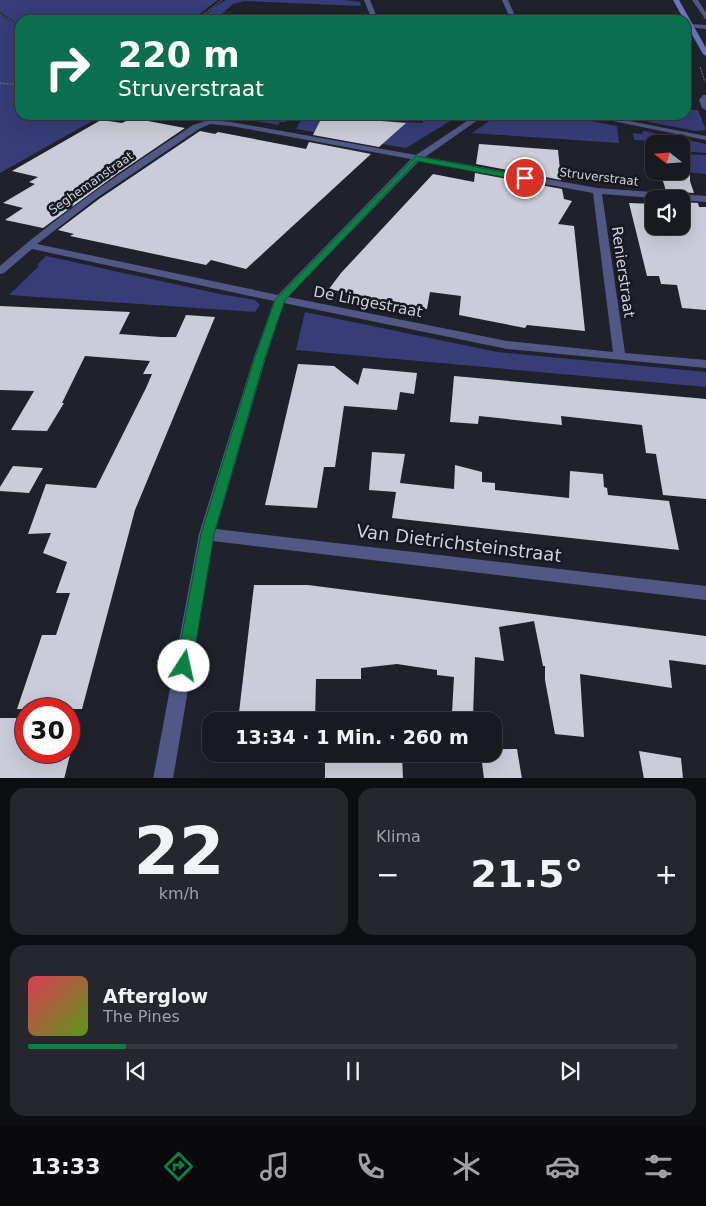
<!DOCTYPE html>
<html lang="de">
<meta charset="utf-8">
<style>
:root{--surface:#181a20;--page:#25272d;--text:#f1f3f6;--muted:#9fa1a5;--line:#36383e;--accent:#0b8043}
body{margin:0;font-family:"DejaVu Sans",sans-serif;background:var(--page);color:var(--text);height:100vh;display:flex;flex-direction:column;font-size:19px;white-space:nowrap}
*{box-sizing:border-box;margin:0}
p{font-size:16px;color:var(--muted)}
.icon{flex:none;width:28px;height:28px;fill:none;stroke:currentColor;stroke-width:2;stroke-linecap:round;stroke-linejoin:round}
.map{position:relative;height:778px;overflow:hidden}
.drawer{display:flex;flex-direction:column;gap:10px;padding:10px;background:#0d0e12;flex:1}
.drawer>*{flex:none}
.top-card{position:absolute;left:15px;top:15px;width:676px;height:105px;border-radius:15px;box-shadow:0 5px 20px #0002,0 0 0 1px var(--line);background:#0b6e4f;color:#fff;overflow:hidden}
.needle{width:32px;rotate:287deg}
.fabs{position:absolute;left:645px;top:135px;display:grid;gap:10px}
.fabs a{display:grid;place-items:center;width:45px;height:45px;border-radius:10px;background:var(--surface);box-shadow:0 5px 20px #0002,0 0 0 1px var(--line);font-size:25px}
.speed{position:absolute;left:15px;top:698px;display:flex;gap:10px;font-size:25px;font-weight:700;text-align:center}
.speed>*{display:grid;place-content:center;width:65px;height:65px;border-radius:50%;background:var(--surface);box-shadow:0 5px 20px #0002,0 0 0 1px var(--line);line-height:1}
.speed .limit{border:8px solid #d22;background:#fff;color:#111}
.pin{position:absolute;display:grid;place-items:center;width:42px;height:42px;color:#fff;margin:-21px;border:2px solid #fff;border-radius:50%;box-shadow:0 1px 5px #0007}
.me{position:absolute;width:55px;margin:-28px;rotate:10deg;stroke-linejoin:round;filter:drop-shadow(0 0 4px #0008)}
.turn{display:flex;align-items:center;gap:18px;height:105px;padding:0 20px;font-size:22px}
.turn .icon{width:65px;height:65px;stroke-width:2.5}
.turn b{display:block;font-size:35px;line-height:42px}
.big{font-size:38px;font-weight:600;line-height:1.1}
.drawer .card{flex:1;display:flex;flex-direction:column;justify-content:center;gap:8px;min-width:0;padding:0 18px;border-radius:15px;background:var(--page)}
.drawer .dial{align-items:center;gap:0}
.dial b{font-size:65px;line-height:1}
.song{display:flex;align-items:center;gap:15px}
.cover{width:60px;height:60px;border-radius:8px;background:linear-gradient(135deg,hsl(350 70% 55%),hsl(90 70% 35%))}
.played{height:5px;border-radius:2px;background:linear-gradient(90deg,var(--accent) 15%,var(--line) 15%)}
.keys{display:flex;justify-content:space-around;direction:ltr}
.heat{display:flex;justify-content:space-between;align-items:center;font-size:28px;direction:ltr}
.drawer .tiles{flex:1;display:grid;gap:10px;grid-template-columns:1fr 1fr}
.card:last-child{grid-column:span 2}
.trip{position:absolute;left:202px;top:712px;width:300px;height:50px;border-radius:15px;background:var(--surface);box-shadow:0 5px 20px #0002,0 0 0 1px var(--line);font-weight:600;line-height:50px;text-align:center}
.menu{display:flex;height:80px;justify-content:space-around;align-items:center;background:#0a0a0d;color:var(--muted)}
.menu .icon{width:35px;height:35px}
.menu .selected{color:var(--accent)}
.menu b{font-size:22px;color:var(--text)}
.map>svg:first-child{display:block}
.green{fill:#383c77}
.building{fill:#caccd9}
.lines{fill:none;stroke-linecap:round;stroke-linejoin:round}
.path{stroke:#6f7178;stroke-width:1;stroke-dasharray:2 1;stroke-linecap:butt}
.street{fill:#515886;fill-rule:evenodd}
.secondary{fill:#6c75bf;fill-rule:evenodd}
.route{fill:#0b8043;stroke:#07532c}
.labels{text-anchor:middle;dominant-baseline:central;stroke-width:5;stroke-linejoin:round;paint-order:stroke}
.far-street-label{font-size:12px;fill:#cfd1d7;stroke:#171821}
.street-label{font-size:15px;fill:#cfd1d7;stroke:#171821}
.near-street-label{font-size:18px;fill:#cfd1d7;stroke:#171821}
</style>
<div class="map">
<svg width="706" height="779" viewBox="0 0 706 779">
<rect width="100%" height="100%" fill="#20222b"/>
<g class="green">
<polygon points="0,0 218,0 191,20 20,20 20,26 0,12"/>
<polygon points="226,0 344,0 360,2 361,6 245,1 233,4 215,20 199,20 214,7"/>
<polygon points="0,15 20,28 20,115 103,115 0,173"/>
<polygon points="686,110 698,110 706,130 695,131 649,122 647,115 686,115"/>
<polygon points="253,115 292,115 285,122 280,122 278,125 250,120"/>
<polygon points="423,115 460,115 406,148 296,129 303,117 423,123"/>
<polygon points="498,115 560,115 617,126 619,143 472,133"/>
<polygon points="643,131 706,144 706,153 681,151 681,144 675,142 634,140 633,133 642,134"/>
<polygon points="681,154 706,155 706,174 687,172"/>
<polygon points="46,256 220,294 255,300 260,305 255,312 9,295 39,266 37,265"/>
<polygon points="305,312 497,352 706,372 706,387 296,350"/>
</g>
<g class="building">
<polygon points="322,117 368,120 406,123 379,147 313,135"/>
<polygon points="132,118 185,128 117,174 43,228 5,220 23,208 3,203 35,184 29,182 38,177 12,171 101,120 122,123"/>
<polygon points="200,131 215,134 218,132 306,149 309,142 371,154 246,269 211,260 206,265 70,236 74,234 58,230 99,199"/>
<polygon points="479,144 558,150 561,180 476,164"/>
<polygon points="681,153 681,172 690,173 690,181 694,193 666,191 660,171 681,171"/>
<polygon points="475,173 562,189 564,199 572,201 558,224 574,226 585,331 527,325 525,328 459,315 461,296 430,292 427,309 329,289 341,273 433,174 474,182"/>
<polygon points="681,202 698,203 699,207 706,207 706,310 682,308 677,285 661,284 659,276 647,276 629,203 654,204 654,226 681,226"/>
<polygon points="0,306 130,312 119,334 161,337 176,337 186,315 215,317 135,510 82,709 17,709 42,635 56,635 70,593 56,593 67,562 43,553 51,533 28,534 46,484 96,488 146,388 152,374 143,374 150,361 85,356 62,403 64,403 47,431 11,430 34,391 0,390"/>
<polygon points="298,364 334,366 358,385 363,368 417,373 414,394 400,392 397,410 344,406 335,467 324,467 317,508 265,505"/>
<polygon points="454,376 706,399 706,499 663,495 656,454 646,453 642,425 561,416 562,425 479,416 478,424 450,422"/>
<polygon points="372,452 405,454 400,483 454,489 455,465 482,472 482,482 495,483 495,490 569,498 570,471 603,474 604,487 607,488 608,495 669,501 679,550 392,518 396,492 369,490"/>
<polygon points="13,466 43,468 29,493 0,491 0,487"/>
<polygon points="254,585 308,585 706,636 706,665 669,660 672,688 580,674 584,737 555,734 545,680 545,666 543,666 534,621 499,627 504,661 475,657 473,717 452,713 454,677 437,675 437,670 397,664 361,668 361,679 316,679 315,721 238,721"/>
<polygon points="0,718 26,718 26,751 71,751 64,779 0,779"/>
<polygon points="494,749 517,749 522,779 484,779 481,754 494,754"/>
<polygon points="639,751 681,758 683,779 644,779"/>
<polygon points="325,754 402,754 403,779 325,779"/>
</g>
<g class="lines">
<g class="path">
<polyline points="0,14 20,27"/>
<polyline points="196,20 222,0"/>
<polyline points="700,67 705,82"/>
<polyline points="0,83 20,85"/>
</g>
<g class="street">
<polygon points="364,0 370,0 378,20 318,20 370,15"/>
<polygon points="502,0 508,0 517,20 511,20"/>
<polygon points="692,0 698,0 706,13 706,20"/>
<polygon points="251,15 311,18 314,20 249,18"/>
<polygon points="691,24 706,25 706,29 689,27"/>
<polygon points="703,95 706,95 706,110 702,108 699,100"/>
<path d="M476 115H485L425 157 597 188 706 196V202L602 194 625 353 706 360V368L507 349 284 303 266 357 216 529 706 586V600L213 541 173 779H153L199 534 254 357 274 301 32 249 4 273 0 274V266C59 214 126 169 193 125L209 120 231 122 416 155ZM210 124 231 126 411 159 278 295 37 244 98 197 199 129ZM419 161 593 193 613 352 507 341 288 297Z"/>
<polygon points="583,115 599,115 706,136 706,140"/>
</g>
<polygon class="secondary" points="673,0 679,0 706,48 706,56 703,54 686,24 686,20 684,20"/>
</g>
<polygon class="route" points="416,156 525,176 529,178 525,181 417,161 285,300 265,357 214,534 192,666 189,671 184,673 178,671 176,666 201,534 255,357 275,300"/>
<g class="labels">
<g class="far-street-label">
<text transform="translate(599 177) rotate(7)">Struverstraat</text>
<text transform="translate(91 183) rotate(-35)">Seghemanstraat</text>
</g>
<g class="street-label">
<text transform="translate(623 272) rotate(82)">Renierstraat</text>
<text transform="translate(368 302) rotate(11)">De Lingestraat</text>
</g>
<g class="near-street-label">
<text transform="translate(459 543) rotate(7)">Van Dietrichsteinstraat</text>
</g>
</g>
</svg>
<div class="fabs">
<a><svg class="needle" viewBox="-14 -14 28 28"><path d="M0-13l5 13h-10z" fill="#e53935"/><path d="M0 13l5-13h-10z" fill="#9fa1a5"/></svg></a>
<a><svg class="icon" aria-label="sound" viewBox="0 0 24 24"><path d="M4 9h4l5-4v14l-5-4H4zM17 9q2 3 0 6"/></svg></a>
</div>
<div class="speed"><div class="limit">30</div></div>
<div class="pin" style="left:525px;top:178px;background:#d93025"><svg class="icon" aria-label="arrive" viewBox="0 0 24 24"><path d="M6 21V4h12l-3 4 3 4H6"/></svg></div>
<svg class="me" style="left:184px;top:666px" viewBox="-20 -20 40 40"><circle r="19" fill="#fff"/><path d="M0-13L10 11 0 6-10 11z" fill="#0b8043"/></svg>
<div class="trip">13:34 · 1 Min. · 260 m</div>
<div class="top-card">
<div class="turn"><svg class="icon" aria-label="right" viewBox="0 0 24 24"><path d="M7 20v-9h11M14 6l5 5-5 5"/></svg><div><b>220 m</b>Struverstraat</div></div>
</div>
</div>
<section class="drawer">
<div class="tiles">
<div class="card dial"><b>22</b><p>km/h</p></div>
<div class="card"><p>Klima</p>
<div class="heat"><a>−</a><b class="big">21.5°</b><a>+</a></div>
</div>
<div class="card">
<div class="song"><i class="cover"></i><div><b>Afterglow</b><p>The Pines</p></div></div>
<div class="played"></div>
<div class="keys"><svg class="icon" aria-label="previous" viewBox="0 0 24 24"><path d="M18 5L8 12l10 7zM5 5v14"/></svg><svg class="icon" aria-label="pause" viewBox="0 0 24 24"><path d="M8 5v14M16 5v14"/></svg><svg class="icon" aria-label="next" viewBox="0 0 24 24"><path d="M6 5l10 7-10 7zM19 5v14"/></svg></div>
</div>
</div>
</section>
<nav class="menu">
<b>13:33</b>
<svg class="icon selected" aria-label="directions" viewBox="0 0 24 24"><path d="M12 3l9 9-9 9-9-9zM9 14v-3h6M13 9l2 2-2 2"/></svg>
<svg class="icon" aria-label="music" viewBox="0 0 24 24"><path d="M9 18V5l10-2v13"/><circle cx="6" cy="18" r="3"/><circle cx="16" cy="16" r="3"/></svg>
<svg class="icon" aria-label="phone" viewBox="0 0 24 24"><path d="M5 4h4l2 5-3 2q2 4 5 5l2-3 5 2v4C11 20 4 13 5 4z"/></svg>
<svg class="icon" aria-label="climate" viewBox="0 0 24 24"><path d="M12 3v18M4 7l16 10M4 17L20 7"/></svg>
<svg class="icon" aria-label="car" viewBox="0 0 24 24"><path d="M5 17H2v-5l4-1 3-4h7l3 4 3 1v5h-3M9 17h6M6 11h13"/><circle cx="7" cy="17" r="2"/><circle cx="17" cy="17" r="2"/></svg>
<svg class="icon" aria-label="filters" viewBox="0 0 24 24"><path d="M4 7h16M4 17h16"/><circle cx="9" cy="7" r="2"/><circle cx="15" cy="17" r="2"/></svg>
</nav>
